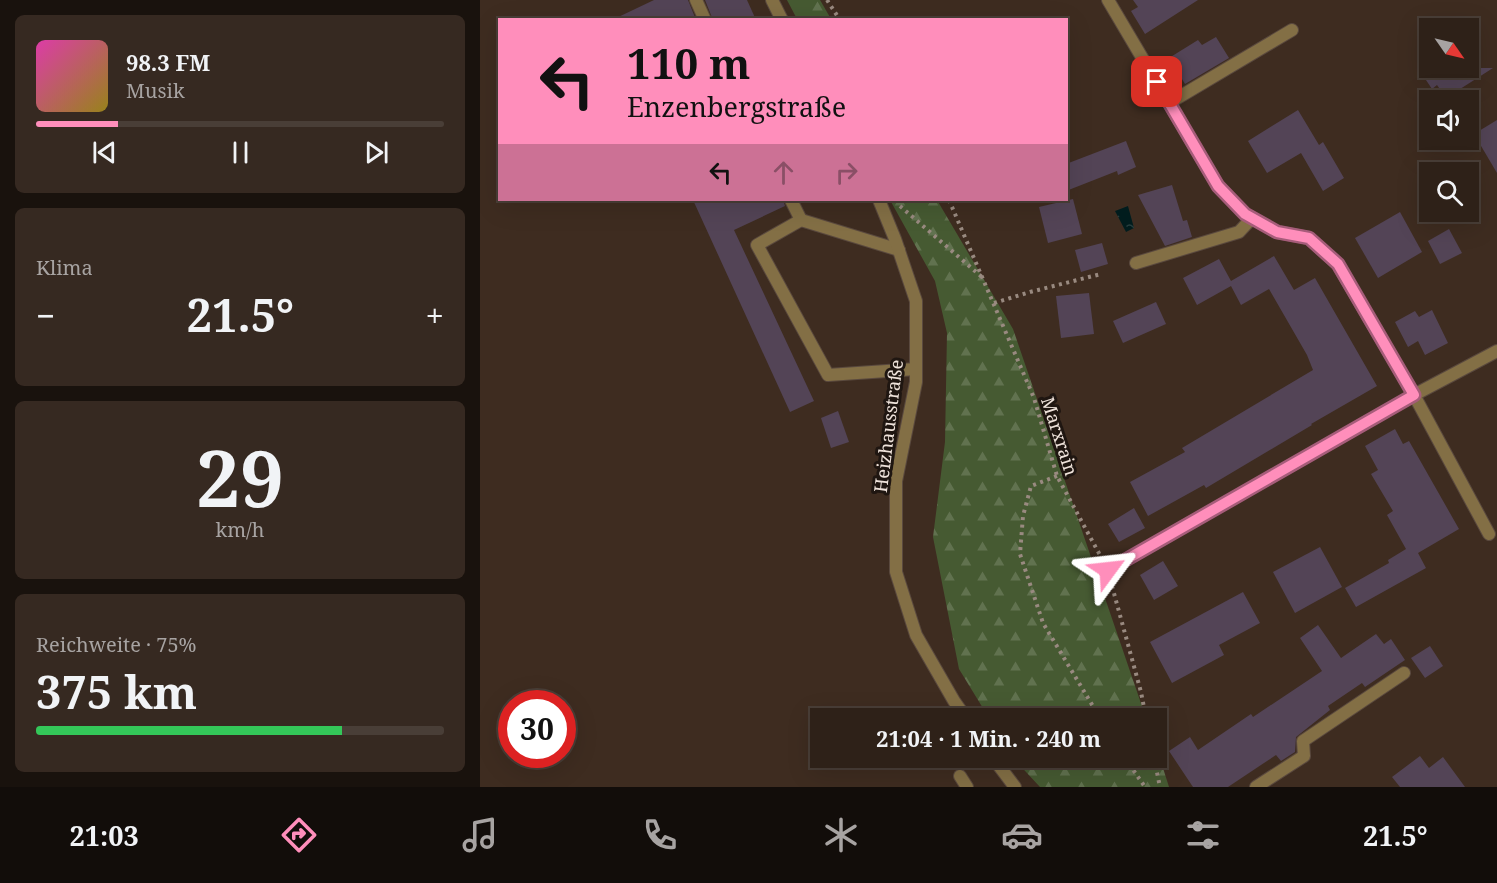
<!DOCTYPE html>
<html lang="de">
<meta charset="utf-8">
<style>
:root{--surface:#2e2118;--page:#362921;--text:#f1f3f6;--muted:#a7a3a2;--line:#493e37;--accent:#ff8ebb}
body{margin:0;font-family:"Noto Serif",serif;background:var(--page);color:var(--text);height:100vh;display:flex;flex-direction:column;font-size:22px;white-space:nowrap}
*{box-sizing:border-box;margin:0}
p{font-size:20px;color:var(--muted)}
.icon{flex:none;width:33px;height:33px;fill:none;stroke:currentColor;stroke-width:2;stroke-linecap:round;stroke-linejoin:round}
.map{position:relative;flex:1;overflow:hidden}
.details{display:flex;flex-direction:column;gap:15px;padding:15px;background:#19120d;width:480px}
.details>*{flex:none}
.guide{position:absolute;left:18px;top:18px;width:570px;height:183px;border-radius:0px;box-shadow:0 6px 24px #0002,0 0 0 2px var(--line);background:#ff8ebb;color:#111;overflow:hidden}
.needle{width:39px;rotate:124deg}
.tools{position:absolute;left:939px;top:18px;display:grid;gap:12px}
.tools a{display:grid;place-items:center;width:60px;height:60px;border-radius:0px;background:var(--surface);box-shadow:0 6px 24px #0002,0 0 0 2px var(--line);font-size:30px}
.speed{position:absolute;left:18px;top:690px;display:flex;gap:12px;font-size:30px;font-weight:700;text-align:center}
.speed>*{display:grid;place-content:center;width:78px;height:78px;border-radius:50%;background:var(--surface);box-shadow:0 6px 24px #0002,0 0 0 2px var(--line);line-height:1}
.speed .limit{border:9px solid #d22;background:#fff;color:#111}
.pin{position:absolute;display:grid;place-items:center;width:51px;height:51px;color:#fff;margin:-26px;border-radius:12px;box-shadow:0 3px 9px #0006}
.me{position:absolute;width:66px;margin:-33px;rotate:60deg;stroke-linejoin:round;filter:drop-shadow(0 0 4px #0008)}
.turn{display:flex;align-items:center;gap:21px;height:126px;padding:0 30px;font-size:27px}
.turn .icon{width:78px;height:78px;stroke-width:2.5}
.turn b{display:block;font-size:42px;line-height:51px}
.lanes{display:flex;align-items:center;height:57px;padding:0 30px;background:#0003;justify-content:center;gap:30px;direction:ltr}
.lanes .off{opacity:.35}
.big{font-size:45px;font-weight:700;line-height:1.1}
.details .tile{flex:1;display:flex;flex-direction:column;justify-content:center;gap:9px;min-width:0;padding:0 21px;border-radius:9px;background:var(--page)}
.details .dial{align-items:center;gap:0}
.dial b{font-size:78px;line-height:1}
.song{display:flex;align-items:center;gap:18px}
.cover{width:72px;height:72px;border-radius:9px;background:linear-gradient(135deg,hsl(320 70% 55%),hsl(50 70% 35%))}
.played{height:6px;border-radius:3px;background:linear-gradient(90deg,var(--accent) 20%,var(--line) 20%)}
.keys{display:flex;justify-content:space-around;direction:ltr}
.heat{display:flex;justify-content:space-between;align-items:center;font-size:33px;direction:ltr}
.charge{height:9px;border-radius:4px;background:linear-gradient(90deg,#34c759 75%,var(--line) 0)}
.trip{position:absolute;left:330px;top:708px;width:357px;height:60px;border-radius:0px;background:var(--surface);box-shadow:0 6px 24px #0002,0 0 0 2px var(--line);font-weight:700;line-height:60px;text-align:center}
.dock{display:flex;height:96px;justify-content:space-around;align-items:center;background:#120d0a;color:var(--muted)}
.dock .icon{width:42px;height:42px}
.dock .selected{color:var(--accent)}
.dock b{font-size:27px;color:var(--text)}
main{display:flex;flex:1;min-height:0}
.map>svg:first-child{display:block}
.forest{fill:url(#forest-firs)}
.water{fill:url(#water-ripples)}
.building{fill:#534456}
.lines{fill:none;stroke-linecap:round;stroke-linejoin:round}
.service-casing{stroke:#5a493e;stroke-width:14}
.minor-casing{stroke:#5a493e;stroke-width:14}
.path{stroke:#998a80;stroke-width:4;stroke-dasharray:3 4.5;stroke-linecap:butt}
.service{stroke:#836f45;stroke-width:12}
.minor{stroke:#836f45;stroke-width:12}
.route-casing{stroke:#a65c7a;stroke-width:15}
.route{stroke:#ff8ebb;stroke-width:10}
.labels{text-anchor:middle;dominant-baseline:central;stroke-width:6;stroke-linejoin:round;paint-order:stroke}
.street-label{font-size:18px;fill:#efe3db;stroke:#1f1611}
</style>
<main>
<section class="details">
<div class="tile">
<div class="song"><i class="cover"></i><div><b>98.3 FM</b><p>Musik</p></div></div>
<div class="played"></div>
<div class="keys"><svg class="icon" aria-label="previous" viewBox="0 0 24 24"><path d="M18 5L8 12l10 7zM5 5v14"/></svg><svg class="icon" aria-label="pause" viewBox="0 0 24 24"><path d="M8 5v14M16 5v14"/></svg><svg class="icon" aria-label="next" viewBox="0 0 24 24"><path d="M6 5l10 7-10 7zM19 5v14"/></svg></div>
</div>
<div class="tile"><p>Klima</p>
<div class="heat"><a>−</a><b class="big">21.5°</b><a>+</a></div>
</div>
<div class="tile dial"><b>29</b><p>km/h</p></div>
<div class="tile"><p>Reichweite · 75%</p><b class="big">375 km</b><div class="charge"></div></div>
</section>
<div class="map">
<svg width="1017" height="787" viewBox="0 0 1017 787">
<defs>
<pattern id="forest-firs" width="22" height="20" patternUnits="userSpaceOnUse" patternTransform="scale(1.5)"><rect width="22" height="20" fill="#465a32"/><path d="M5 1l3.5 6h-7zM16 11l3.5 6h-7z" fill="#61724f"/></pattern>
<pattern id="water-ripples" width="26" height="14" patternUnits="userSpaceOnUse" patternTransform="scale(1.5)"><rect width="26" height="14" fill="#011c1d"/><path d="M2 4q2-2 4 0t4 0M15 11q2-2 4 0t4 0" fill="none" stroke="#263d3d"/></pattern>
</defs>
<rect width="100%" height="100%" fill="#3e2c20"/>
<g class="forest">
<polygon points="307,0 340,0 351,19 317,19"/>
<polygon points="410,200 457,200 533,329 666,718 509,718 479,669 453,537 465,442 467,333 455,281"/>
<polygon points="677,749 689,787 560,787 533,758 676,758"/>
</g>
<polygon class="water" points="648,206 654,228 646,232 635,211"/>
<g class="building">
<polygon points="174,0 208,0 216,20 132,20"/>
<polygon points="225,0 267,0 276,20 233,20"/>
<polygon points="653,0 718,0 665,34 651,11 658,7"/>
<polygon points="736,37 749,58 705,84 689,58 718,40 722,45"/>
<polygon points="938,68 1013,68 966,98 957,85 952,89"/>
<polygon points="818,110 839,145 843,142 864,178 843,191 821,153 787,173 768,141"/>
<polygon points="1017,120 1017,173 994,134"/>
<polygon points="646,141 656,167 638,175 637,171 586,191 586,164"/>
<polygon points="692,185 703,221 707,220 712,237 685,246 658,195"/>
<polygon points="593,199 602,234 568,243 559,207"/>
<polygon points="213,200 303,200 305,206 254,230 334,401 310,412"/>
<polygon points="920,212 942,252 898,278 875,238"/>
<polygon points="969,229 982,253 960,264 948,241"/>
<polygon points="622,243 628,264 601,272 595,250"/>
<polygon points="794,256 814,290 835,278 897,386 831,424 832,425 726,488 724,485 668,516 650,482 705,452 702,448 833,370 827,355 789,289 761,305 751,286 717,305 703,278 739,259 751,281"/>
<polygon points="609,293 614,334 581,338 576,296"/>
<polygon points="676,302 686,324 643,343 633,321"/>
<polygon points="952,310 968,343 945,355 938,341 928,347 915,322 935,311 939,317"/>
<polygon points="358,411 369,442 351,448 341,418"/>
<polygon points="915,429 923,444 929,441 979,529 938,553 946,568 876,607 865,588 909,563 908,560 926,549 907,515 913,511 891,474 898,470 885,446"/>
<polygon points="654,508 665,528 639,542 628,524"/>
<polygon points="840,547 862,587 815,613 793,572"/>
<polygon points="683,561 698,586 674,600 660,575"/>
<polygon points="763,592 780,623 739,645 744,655 692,683 670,642"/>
<polygon points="838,625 861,658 896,634 904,644 911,639 925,660 885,687 882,683 848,706 850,710 816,737 815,752 801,761 796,755 748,787 713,787 689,751 710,737 718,750 771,714 773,717 842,671 820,638"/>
<polygon points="950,646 963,666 945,678 931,658"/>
<polygon points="940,756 949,768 963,757 985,787 920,787 912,777"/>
</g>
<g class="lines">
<g class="service-casing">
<g id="service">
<polyline points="216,0 225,20"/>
<polyline points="689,103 812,30"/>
<polyline points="311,200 321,220"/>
<polyline points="419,250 321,220 277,245 348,375 436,369"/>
<polyline points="656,263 759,232 772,218"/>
<polyline points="480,776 487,787"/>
<polyline points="776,787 824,756 823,741 924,673"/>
</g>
</g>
<g class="minor-casing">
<g id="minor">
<polyline points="292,0 302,20"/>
<polyline points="628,0 738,186 765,214 797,232 829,238 858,265 934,395 1009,534"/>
<polyline points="399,200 415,239 436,301 436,382 416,481 416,572 436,635 474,701 486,718"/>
<polyline points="628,570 934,395 1017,351"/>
<polyline points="513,758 535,787"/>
</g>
</g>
<g class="path">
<polyline points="347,0 360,20"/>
<polyline points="469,200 554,398 577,476 621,557"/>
<polyline points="420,206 503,278"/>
<polyline points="514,303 550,292 621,274"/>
<polyline points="577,476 551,486 543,516 540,554 563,623 620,718"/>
<polyline points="632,586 661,692 666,718"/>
<polyline points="645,758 665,787"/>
<polyline points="674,758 680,787"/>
</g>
<use href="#service" class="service"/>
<use href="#minor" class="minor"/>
</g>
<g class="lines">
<g class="route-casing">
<polyline id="route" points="628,570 934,395 858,264 829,238 797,232 765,214 738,186 677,82"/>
</g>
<use href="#route" class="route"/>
</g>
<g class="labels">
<g class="street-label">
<text transform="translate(408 426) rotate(-83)">Heizhausstraße</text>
<text transform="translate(580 436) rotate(72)">Marxrain</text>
</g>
</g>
</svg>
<div class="tools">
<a><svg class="needle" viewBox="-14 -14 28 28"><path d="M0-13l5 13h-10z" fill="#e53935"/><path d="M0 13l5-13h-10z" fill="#a7a3a2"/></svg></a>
<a><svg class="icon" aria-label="sound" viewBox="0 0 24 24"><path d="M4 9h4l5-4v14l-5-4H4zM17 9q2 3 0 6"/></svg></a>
<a><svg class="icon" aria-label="search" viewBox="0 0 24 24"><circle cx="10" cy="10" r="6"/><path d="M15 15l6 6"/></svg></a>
</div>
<div class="speed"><div class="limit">30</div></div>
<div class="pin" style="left:677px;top:82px;background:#d93025"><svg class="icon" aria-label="arrive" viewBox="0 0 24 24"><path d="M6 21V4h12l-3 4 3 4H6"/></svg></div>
<svg class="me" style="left:628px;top:570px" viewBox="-20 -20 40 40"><path d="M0-17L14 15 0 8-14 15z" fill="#ff8ebb" stroke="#fff" stroke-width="4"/></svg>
<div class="trip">21:04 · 1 Min. · 240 m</div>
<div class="guide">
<div class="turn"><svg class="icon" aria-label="left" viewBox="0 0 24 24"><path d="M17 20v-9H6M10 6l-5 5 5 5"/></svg><div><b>110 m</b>Enzenbergstraße</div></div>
<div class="lanes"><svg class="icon" aria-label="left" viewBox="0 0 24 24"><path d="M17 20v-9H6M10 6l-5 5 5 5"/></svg><svg class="icon off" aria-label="ahead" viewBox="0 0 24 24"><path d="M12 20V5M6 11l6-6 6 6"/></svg><svg class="icon off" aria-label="right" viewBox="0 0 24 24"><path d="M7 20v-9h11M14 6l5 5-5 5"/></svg></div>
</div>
</div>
</main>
<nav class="dock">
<b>21:03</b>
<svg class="icon selected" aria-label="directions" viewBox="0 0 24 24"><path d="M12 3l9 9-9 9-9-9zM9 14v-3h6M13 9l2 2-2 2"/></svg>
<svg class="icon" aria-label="music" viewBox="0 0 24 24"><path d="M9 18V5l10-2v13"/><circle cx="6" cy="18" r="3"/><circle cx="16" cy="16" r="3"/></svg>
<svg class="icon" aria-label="phone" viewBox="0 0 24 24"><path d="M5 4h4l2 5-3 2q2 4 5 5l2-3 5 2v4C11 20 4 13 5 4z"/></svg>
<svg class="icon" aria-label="climate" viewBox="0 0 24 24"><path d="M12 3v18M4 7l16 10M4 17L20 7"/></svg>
<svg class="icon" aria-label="car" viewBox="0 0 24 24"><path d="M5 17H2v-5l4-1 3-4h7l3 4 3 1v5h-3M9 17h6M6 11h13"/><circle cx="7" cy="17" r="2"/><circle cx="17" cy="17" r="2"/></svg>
<svg class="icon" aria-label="filters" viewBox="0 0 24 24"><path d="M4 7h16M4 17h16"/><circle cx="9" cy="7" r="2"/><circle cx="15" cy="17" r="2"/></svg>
<b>21.5°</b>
</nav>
